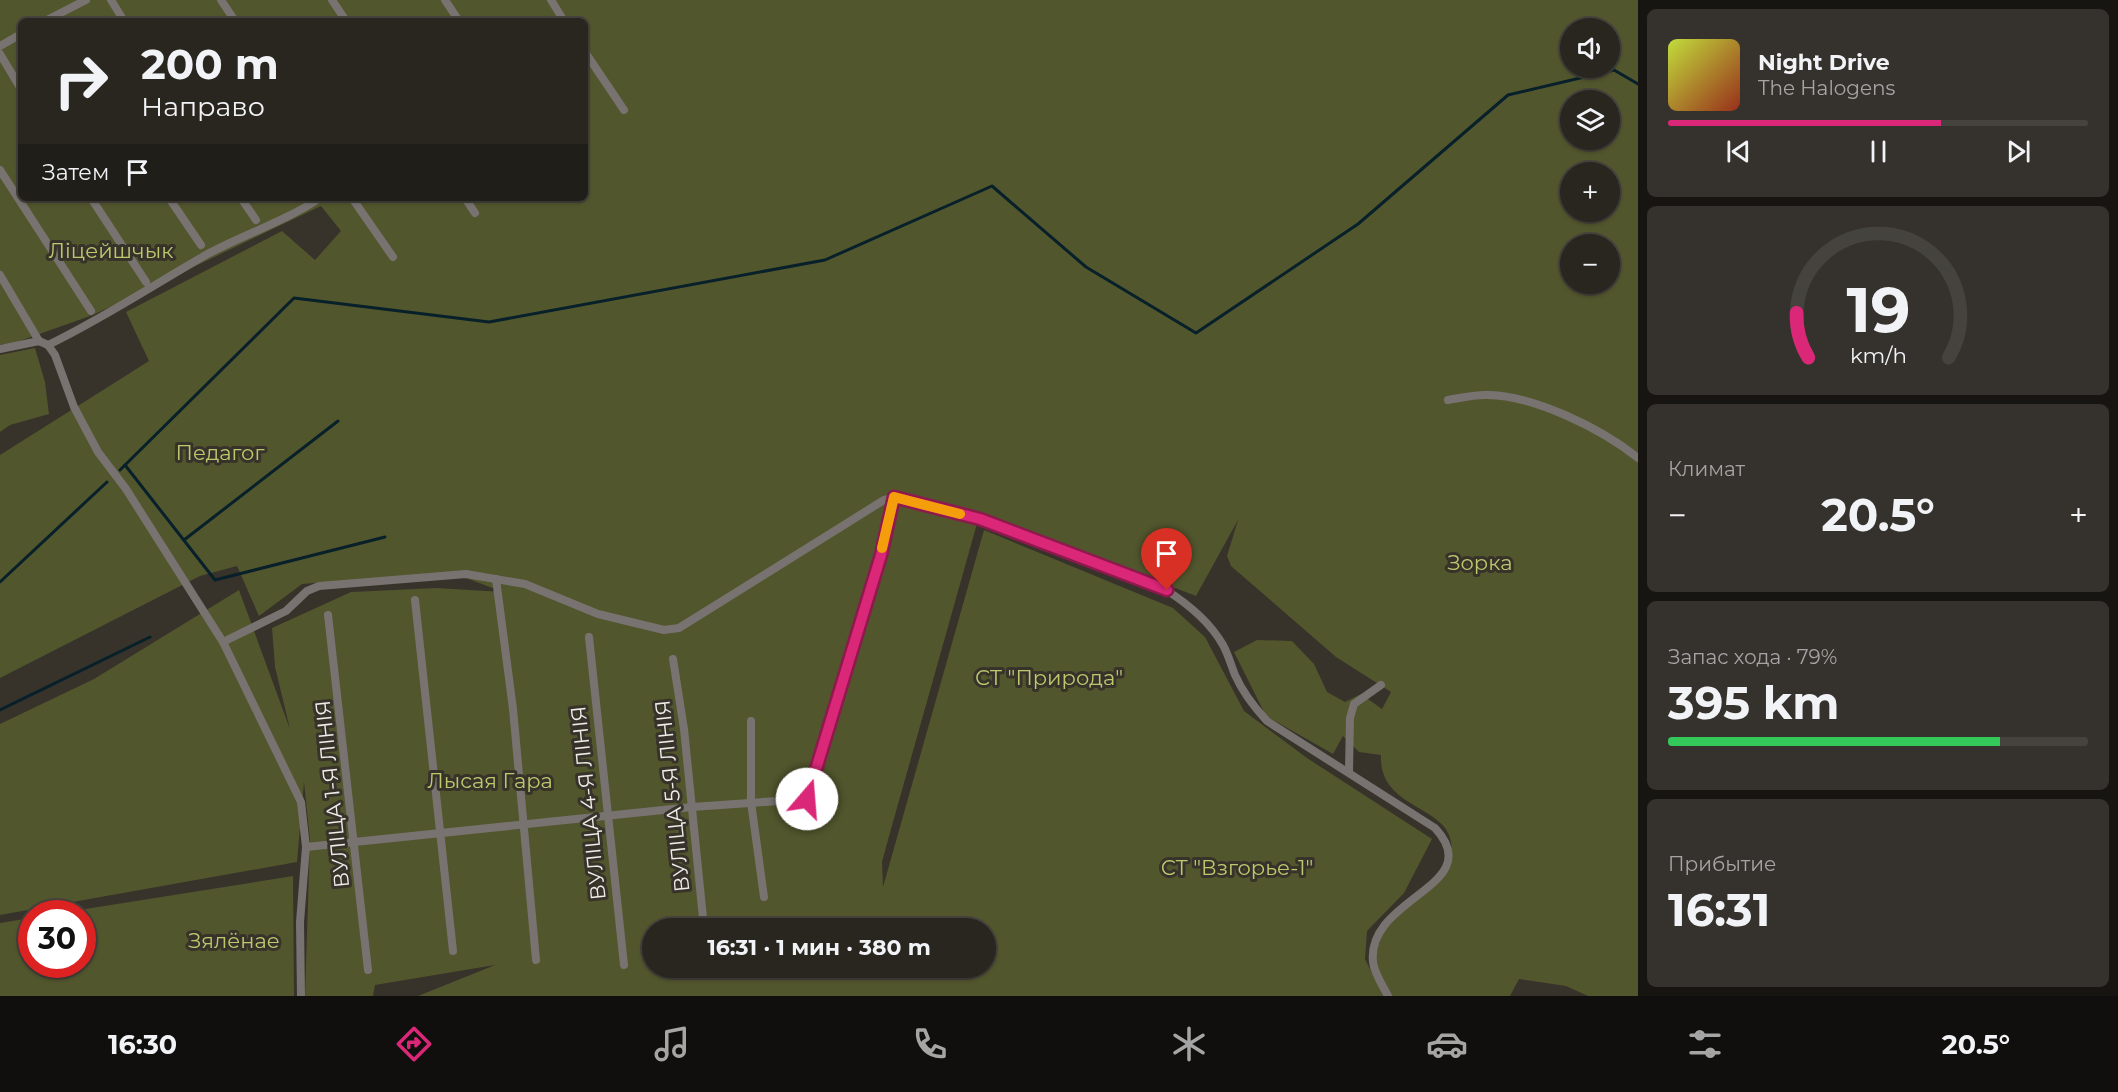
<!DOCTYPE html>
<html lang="ru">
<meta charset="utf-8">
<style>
:root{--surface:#292620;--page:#35322d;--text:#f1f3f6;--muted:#a5a5a5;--line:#45433e;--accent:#db2777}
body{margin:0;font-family:Montserrat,sans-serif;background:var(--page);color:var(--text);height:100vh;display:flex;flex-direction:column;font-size:22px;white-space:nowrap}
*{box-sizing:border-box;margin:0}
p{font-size:20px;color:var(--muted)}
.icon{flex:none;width:33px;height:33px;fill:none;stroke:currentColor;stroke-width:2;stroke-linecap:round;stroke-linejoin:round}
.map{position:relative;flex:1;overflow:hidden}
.sheet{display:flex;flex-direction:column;gap:9px;padding:9px;background:#171512;width:480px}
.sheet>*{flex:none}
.banner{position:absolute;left:18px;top:18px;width:570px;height:183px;border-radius:9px;box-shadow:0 2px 4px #0004,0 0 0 2px var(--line);background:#292620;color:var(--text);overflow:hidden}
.tools{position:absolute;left:1560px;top:18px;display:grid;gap:12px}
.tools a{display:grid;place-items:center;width:60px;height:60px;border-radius:50%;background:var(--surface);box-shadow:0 2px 4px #0004,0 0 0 2px var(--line);font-size:30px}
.speed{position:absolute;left:18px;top:900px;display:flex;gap:12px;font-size:30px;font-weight:700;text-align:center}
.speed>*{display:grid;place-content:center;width:78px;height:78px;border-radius:50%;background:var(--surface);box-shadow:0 2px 4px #0004,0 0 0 2px var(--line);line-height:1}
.speed .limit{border:9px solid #d22;background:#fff;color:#111}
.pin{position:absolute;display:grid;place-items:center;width:51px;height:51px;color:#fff;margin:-62px -26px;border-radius:50% 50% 50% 0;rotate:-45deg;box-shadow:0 0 6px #0007}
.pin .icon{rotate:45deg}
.me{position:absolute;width:66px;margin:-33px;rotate:18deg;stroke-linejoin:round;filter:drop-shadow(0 0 4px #0008)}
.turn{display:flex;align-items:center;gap:21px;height:126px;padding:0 24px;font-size:27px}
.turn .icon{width:78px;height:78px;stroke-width:2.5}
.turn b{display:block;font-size:42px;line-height:51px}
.then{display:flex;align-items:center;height:57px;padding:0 24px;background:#0003;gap:12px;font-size:22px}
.big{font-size:45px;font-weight:700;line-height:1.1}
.sheet .widget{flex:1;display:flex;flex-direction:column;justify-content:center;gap:9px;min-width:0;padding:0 21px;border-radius:9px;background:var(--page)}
.sheet .dial{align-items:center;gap:0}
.dial svg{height:156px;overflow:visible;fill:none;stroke:var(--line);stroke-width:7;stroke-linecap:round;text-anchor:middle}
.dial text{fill:var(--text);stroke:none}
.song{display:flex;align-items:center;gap:18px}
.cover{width:72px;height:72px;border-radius:9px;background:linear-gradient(135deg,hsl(70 70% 55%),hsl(10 70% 35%))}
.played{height:6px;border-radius:3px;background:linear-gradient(90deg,var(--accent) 65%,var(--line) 65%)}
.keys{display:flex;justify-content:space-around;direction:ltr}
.heat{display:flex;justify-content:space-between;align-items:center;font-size:33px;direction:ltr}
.charge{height:9px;border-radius:4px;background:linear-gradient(90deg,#34c759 79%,var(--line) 0)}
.trip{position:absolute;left:642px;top:918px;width:354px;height:60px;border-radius:30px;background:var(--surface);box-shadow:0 2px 4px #0004,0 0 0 2px var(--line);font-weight:700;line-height:60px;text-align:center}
.menu{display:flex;height:96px;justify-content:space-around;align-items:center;background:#100f0d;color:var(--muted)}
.menu .icon{width:42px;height:42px}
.menu .current{color:var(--accent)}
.menu b{font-size:27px;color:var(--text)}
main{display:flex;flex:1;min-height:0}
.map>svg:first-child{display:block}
.green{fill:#51562d;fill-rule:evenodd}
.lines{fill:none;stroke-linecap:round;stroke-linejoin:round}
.stream{stroke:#08202a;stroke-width:3}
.street{stroke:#787370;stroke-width:8}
.route-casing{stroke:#8e194d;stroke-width:15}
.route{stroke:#db2777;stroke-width:10}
.slow{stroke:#f59e0b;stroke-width:10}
.labels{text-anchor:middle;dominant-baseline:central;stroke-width:6;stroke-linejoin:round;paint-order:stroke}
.park-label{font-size:21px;fill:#bdc86c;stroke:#37322a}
.street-label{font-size:21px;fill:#f0ede8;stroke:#37322a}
</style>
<main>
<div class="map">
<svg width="1638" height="996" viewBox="0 0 1638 996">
<rect width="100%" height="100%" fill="#37322a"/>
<g class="green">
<path d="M0 0H1638V996H1588L1566 986 1519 979 1510 996H418L495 965 375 985 373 996H305L310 840 304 782 297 862 0 915V724L94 679 239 590 290 729 275 667 272 628 351 592 437 588 503 592 450 572 302 584 259 616 237 566 200 576 0 678V455L149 361 126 312 282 231 315 260 341 231 321 206 91 316 0 174ZM21 21H585V198H21ZM1570 28H1610V68H1570ZM1570 100H1610V140H1570ZM1570 172H1610V212H1570ZM1570 244H1610V284H1570ZM980 513 1196 596 1238 520 1227 556 1231 566 1336 657 1391 692 1382 709 1361 694 1345 702 1327 692 1314 664 1292 641 1257 640 1234 652 1266 716 1333 754 1343 736 1359 752 1381 755C1378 817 1468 802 1449 863L1377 934 1374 977 1365 959 1367 931 1404 893 1432 839 1307 758 1244 711 1205 637 1173 608 984 530 883 887 882 862 888 840ZM652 928H986V968H652Z"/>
<polygon points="0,176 90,316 0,348 5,344 0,345"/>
<polygon points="35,348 45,382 49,414 10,425 0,432 0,355"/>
<polygon points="293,876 294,996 0,996 0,923 31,918 32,964 82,964 82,914 60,913"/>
</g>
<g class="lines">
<g class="stream">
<polyline points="125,465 215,580 385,537"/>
<polyline points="120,470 294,298 489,322 825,260 992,186 1086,267 1196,333 1358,224 1508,95 1614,70 1638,84"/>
<polyline points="184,540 338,421"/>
<polyline points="0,582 107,482"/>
<polyline points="0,710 150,637"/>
</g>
<g class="street">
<polyline points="111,0 124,21"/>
<polyline points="221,0 235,21"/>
<polyline points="332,0 346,21"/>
<polyline points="445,0 459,21"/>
<polyline points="551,0 564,21"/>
<polyline points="45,21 86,0"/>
<polyline points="0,46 21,34"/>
<polyline points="585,52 624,110"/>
<polyline points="0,54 21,89"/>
<polyline points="0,170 91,311"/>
<polyline points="91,198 146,282"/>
<polyline points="169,198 201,245"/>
<polyline points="241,198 256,220"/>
<polyline points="352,198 393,257"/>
<polyline points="465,198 475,213"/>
<polyline points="0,275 39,341"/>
<path d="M48 345C102 319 152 286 204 256 242 235 284 222 320 198"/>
<polyline points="0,349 39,341 48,345 55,355 74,407 98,452 126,489 223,642 301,802 306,847 300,922 301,996"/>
<path d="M1448 400C1460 398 1473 395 1485 395 1532 394 1602 429 1638 458"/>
<polyline points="496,579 513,709 536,960"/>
<polyline points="415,600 453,951"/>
<polyline points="328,615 368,970"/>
<polyline points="589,637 624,965"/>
<path d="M223 642 286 611 307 591 319 586 466 574 525 584 598 614 664 630 679 628 884 500 894 497 980 519 1166 590C1188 604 1210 622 1223 645 1228 654 1231 665 1235 675 1243 693 1254 707 1267 721L1435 828C1489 886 1366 897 1373 962 1374 973 1383 986 1388 996"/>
<polyline points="673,659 684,729 704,928"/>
<polyline points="751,721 751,802 764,897"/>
<polyline points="1349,772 1350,718 1354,704 1381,685"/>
<polyline points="306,847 692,807 807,799 881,555 894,497"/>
</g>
</g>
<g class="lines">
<g class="route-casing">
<polyline id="route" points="807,799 881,555 894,497 980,519 1167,590"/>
</g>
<use href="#route" class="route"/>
<polyline class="slow" points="882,548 894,497 960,514"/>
</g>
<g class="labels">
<g class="park-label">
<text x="111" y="250">Ліцейшчык</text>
<text x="220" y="452">Педагог</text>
<text x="1480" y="562">Зорка</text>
<text x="1049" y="677">СТ "Природа"</text>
<text x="490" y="780">Лысая Гара</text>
<text x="1237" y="867">СТ "Взгорье-1"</text>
<text x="234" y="940">Зялёнае</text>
</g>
<g class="street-label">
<text transform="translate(332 794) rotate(-96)">ВУЛІЦА 1-Я ЛІНІЯ</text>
<text transform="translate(672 796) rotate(-96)">ВУЛІЦА 5-Я ЛІНІЯ</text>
<text transform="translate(588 803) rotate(-96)">ВУЛІЦА 4-Я ЛІНІЯ</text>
</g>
</g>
</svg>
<div class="tools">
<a><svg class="icon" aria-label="sound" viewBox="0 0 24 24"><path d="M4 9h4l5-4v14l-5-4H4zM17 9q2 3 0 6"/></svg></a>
<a><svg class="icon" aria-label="layers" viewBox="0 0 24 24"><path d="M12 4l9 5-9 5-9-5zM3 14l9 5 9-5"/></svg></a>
<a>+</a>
<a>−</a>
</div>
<div class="speed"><div class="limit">30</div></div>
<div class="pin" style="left:1167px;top:590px;background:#d93025"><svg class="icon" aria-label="arrive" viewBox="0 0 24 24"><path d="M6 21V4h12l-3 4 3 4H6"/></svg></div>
<svg class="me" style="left:807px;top:799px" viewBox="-20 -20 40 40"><circle r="19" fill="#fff"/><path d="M0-13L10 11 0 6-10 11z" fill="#db2777"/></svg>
<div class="trip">16:31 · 1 мин · 380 m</div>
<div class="banner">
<div class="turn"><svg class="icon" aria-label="right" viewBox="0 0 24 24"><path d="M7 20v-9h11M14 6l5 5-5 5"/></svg><div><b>200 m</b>Направо</div></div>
<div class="then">Затем<svg class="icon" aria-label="arrive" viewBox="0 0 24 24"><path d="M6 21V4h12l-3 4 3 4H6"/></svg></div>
</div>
</div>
<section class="sheet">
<div class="widget">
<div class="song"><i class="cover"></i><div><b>Night Drive</b><p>The Halogens</p></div></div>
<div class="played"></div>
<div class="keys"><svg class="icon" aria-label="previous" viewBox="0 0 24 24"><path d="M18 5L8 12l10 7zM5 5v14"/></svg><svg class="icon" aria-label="pause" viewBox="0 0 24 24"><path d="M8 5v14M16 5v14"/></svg><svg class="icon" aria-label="next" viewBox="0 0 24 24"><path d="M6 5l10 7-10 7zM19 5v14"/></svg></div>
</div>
<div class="widget dial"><svg viewBox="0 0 100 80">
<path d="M14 69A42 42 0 1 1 86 69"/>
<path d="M14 69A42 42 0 0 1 8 46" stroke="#db2777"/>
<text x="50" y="56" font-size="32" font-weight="700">19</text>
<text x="50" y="72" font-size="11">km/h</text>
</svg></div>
<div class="widget"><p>Климат</p>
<div class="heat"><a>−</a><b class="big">20.5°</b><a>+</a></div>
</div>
<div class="widget"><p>Запас хода · 79%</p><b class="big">395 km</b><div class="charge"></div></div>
<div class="widget"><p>Прибытие</p><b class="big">16:31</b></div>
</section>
</main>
<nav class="menu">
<b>16:30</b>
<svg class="icon current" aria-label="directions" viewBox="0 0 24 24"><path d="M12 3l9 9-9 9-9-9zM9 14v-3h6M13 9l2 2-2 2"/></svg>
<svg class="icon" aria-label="music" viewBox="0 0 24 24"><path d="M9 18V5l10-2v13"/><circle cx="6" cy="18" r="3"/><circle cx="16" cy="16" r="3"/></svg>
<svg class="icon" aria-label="phone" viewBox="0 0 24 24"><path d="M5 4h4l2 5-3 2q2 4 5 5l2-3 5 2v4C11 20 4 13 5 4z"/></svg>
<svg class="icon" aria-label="climate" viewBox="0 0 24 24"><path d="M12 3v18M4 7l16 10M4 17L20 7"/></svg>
<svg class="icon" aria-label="car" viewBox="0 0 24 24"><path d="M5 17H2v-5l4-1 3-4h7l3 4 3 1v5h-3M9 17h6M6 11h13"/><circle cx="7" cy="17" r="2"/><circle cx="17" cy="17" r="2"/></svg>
<svg class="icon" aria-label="filters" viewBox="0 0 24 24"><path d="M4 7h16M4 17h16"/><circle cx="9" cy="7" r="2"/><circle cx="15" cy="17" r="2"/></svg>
<b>20.5°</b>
</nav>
